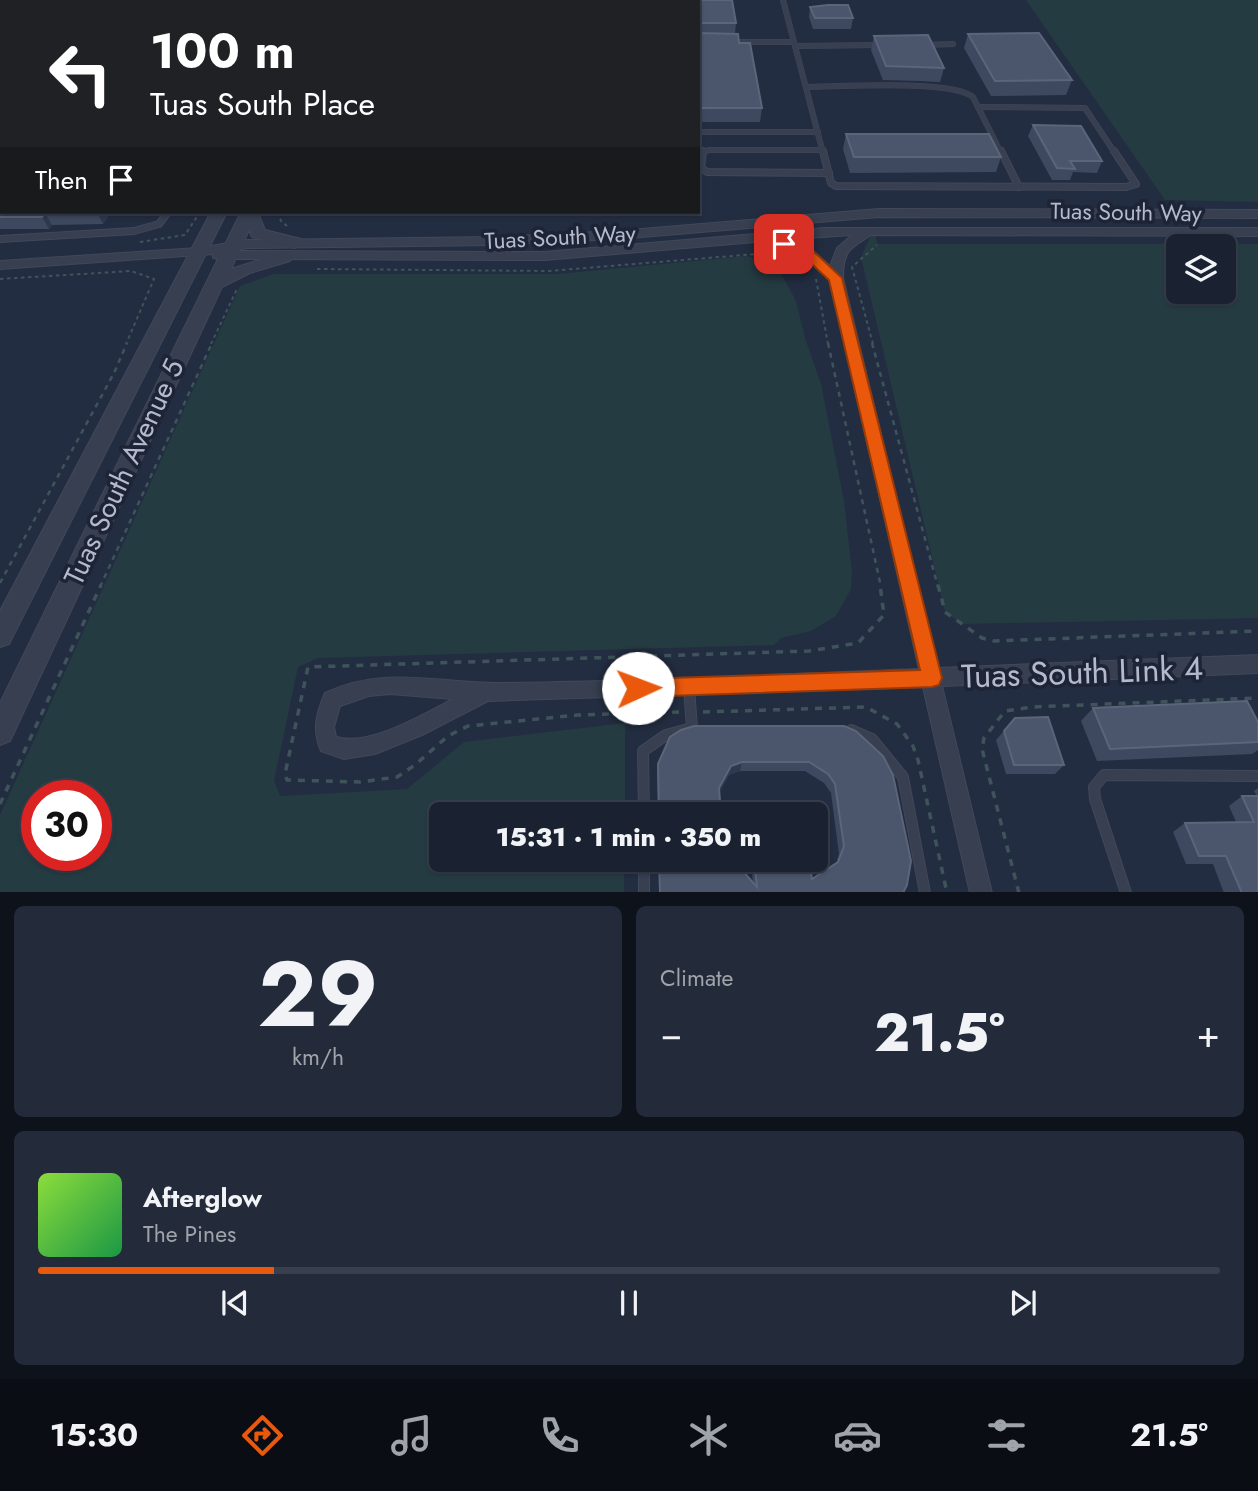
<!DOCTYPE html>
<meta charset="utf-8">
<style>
:root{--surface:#1a2231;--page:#232a39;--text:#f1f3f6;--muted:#9fa4ab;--line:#383f4d;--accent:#ea580c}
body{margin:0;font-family:Jost,sans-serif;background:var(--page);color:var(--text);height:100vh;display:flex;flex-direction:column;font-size:26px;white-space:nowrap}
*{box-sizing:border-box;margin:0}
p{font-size:23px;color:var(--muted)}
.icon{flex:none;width:38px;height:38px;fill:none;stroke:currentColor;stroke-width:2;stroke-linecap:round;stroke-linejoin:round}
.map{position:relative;height:892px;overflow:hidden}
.sheet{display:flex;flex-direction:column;gap:14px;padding:14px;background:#0e131b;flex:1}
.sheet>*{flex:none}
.guide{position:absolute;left:0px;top:0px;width:700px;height:214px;box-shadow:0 2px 5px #0004,0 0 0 2px var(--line);background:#202124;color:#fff;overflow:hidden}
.fabs{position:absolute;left:1166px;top:234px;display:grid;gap:14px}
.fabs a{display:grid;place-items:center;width:70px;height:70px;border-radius:10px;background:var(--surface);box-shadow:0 2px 5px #0004,0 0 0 2px var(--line);font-size:35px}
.speed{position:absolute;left:21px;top:780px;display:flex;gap:14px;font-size:35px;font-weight:700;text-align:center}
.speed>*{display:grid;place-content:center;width:91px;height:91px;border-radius:50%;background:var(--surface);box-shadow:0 2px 5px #0004,0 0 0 2px var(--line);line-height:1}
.speed .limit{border:10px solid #d22;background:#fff;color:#111}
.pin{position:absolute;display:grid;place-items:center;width:60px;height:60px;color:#fff;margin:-30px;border-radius:14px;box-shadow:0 4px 10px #0006}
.me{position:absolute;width:77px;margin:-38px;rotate:88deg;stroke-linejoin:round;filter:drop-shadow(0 0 5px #0008)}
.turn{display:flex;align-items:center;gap:24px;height:147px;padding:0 35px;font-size:32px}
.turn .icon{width:91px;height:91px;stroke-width:2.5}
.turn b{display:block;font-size:49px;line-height:60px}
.then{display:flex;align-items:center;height:66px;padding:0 35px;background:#0003;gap:14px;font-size:26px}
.big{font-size:52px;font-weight:800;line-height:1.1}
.sheet .widget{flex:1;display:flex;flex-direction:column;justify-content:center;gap:10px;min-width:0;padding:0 24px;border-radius:10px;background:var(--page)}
.sheet .dial{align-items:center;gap:0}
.dial b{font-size:91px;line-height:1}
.song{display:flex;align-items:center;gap:21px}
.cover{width:84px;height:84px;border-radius:10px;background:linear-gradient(135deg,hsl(90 70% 55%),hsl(140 70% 35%))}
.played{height:7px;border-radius:4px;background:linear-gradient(90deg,var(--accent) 20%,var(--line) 20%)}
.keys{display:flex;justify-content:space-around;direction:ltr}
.heat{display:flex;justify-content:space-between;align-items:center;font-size:38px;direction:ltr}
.sheet .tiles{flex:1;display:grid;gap:14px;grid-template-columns:1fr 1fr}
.widget:last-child{grid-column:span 2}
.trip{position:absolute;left:429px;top:802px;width:399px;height:70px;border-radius:10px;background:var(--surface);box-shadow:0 2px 5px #0004,0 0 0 2px var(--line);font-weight:800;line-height:70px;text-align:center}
.menu{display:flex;height:112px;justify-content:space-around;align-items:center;background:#0a0e14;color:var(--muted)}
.menu .icon{width:49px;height:49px}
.menu .on{color:var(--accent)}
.menu b{font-size:32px;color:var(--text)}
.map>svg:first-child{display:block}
.green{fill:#253b42;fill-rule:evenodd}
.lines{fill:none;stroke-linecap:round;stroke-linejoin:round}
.service-far2-casing{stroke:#414859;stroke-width:6}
.service-far1-casing{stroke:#414859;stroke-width:8}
.service-casing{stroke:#414859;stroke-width:12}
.minor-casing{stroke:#414859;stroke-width:2}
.tertiary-casing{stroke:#414859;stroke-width:2}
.path-far2{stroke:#3e545a;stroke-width:2;stroke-dasharray:3.5 3.5;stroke-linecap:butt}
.path-far1{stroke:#3e545a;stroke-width:2.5;stroke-dasharray:5 5;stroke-linecap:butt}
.path{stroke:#3e545a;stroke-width:3.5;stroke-dasharray:7 7;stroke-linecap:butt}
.service-far2{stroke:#373f50;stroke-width:5}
.service-far1{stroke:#373f50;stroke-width:6}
.service{stroke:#373f50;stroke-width:10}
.minor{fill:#373f50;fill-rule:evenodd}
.tertiary{fill:#373f50;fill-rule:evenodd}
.wall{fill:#3e495f}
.shaded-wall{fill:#2e384e}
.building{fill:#4b556b;stroke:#5b657a;stroke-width:2}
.route{fill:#ea580c;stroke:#983908;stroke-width:2}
.labels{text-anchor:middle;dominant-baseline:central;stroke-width:7;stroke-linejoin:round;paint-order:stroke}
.far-street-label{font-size:23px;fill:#b4bacb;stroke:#1c2436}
.street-label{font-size:28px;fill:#b4bacb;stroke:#1c2436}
.near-street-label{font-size:33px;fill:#b4bacb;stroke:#1c2436}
</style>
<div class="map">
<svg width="1258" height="893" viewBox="0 0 1258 893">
<rect width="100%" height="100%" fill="#232d41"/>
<g class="green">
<polygon points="1026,0 1258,0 1258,202 1165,200"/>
<path d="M873 231 878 244H1258V618L962 624 945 612 861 257ZM1178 247H1223V292H1178Z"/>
<path d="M747 256 769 263 782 275 796 301 805 338 821 384 844 501 852 572 851 589 836 616 811 631 781 638 774 645 318 658 298 667 274 781 280 796 407 789 464 742 625 723V814H441V859H624V892H0V815L240 286 274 274H557ZM37 796H96V856H37Z"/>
</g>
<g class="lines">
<g class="service-far2-casing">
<g id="service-far2">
<polyline points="783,0 823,153"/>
<polyline points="319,2 321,0"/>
<polyline points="730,42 794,42"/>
<polyline points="924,45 953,44"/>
<polyline points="795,46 880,45"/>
<path d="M806 87C838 87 952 79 973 97L1001 153"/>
<polyline points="978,107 1085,108 1115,153"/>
<polyline points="698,132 818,132"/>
<polyline points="702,153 709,150 823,150"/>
</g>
</g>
<g class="service-far1-casing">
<g id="service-far1">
<polyline points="703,151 701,168 707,172 829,173"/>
<polyline points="823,151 831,183 836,186 1126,187 1136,184 1114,151"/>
<polyline points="1001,151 1019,187"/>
<polyline points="0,239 134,231 159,224 168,212"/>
</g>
</g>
<g class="service-casing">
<g id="service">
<polyline points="689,687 692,728"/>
<polyline points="851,730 872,739 903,777 925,893"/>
<polyline points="644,814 643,751 666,735 688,729"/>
<polyline points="644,859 644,893"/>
<polyline points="1126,893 1095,799 1094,787 1104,775 1258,776"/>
</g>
</g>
<g class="minor-casing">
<path id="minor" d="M879 209 1258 210V218L879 217 618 239 495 245 248 248 228 251 545 252 824 228H1258V236L871 235C850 249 843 250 843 278L938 668 1258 655V673L942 686 992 893H970L923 687 488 701 422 735 375 754 344 759 321 751C312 730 316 714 325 693 385 665 436 683 498 683 638 682 779 674 919 669L830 280 800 254 769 245 768 241 545 260 218 259 213 258V254L0 269V261L198 248 248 240 495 237 618 231ZM852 235 837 248 830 266 810 248 779 240ZM390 694 453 699C424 714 369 747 336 737L334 727 340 706 369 696Z"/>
</g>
<g class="tertiary-casing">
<g id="tertiary">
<polygon points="323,0 335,0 322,2"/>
<polygon points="345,0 357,0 344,2"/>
<polygon points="211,212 227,212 9,644 0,647 0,611"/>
<polygon points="241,212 258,212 265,230 301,239 303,243 295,248 252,237 249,230 231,269 284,252 293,257 290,261 250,273 222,287 10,741 0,745 0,703"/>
</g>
</g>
<g class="path-far2">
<polyline points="278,212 281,221 287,226"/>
<polyline points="140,242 185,235 200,212"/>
<polyline points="317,269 549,271 768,253"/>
<polyline points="0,279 131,271 154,279 126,344"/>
<polyline points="816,279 828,344"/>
<polyline points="211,344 237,289"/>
<polyline points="873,344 852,267 877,245"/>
</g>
<g class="path-far1">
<polyline points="828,343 881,587"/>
<polyline points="872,343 938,587"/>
<polyline points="0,583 114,373 127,343"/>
<polyline points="100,587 212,343"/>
</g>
<g class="path">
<polyline points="938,585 945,612 982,638 994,641 1258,631"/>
<polyline points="679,712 578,715 468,726 448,736 415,765 397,777 360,782 287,780 285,774 308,667 809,651 858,643 884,615 880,585"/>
<polyline points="703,712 866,707 897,724 913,746 918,760 947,893"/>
<polyline points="0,804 101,585"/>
<polyline points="1019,893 982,749 984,738 1005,711 1032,707 1258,698"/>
</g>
<use href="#service-far2" class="service-far2"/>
<use href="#service-far1" class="service-far1"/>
<use href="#service" class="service"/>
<use href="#minor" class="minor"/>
<use href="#tertiary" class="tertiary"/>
</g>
<g class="wall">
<polygon points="698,2 736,23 735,34 739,43 762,108 760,122 698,122"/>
<polygon points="810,7 853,18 851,29 813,29 809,17"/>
<polygon points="968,34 1072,80 1066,95 991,96 964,48"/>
<polygon points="874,36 944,68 940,82 920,81 883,80 871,50"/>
<polygon points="0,95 2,212 111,212 103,224 52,225 49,229 0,229"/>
<polygon points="1033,125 1102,161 1097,173 1073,172 1070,180 1052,180 1028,136"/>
<polygon points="846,134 1001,157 996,172 850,173 843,149"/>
<polygon points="1093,708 1258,722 1258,750 1252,754 1097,761 1081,721"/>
<polygon points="844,726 903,893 659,893 659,859 732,859 753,883 751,862 752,859 809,859 812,879 836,864 839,854 831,793 824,783 805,771 740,771 729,775 719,793 721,814 658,814 657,773 658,764"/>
<polygon points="1004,731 1064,765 1055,774 1006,774 996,740"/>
<polygon points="1258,788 1258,893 1224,893 1213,864 1186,864 1173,832 1185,823 1236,822 1229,806 1242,796 1257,796 1254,791"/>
</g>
<g class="shaded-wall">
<polygon points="97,212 111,212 103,224 97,213"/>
<polygon points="45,213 52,225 49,229 42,217"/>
<polygon points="742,762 740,771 729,775 717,797 719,788 731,766"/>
</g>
<g class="building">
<polygon points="522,0 732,0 736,23 698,23 698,2 522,2"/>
<polygon points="828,5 848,5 853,18 815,18 810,7"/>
<polygon points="698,33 738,34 739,43 750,43 762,108 698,108"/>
<polygon points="1039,33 1072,80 995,81 968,34"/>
<polygon points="928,35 944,68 886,66 874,36"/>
<polygon points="0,95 2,95 2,212 97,212 97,213 45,213 42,217 0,217"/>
<polygon points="1033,125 1081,126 1102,161 1070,161 1075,169 1057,168"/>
<polygon points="846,134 989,134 1001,157 854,157"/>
<polygon points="1247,701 1258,722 1258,742 1110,749 1093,708"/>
<polygon points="1048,717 1064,765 1014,765 1004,731 1015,718"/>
<polygon points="694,726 844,726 856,731 883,756 893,775 911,861 907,885 903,893 660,893 659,859 732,859 757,887 754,859 809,859 812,879 838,862 844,846 835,784 828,774 809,762 742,762 731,766 719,788 721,814 659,814 658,764 670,737 681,730"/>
<polygon points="1242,796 1258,796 1258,893 1242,893 1226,856 1199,856 1185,823 1254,822"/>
</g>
<polygon class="route" points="784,240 810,248 842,278 942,678 939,685 932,687 638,697 631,694 628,688 631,681 638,679 920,670 829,280 801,254 780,246 780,241"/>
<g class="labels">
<g class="far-street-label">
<text transform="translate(1126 212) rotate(1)">Tuas South Way</text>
<text transform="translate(560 237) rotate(-3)">Tuas South Way</text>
</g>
<g class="street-label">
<text transform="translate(124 472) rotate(-65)">Tuas South Avenue 5</text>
</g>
<g class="near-street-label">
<text transform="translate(1082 672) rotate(-2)">Tuas South Link 4</text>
</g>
</g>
</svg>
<div class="fabs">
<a><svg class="icon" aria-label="layers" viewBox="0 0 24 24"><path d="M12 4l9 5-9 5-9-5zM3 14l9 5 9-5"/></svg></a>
</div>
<div class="speed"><div class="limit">30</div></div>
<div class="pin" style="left:784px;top:244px;background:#d93025"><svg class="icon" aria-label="arrive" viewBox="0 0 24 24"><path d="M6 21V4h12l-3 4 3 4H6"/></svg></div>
<svg class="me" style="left:638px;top:688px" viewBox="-20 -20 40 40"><circle r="19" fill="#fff"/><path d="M0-13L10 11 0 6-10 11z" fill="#ea580c"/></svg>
<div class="trip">15:31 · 1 min · 350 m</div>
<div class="guide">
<div class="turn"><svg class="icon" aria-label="left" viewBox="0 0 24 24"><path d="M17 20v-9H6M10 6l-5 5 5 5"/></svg><div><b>100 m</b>Tuas South Place</div></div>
<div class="then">Then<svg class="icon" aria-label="arrive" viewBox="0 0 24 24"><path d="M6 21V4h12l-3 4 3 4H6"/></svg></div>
</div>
</div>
<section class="sheet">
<div class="tiles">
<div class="widget dial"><b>29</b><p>km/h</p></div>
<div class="widget"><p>Climate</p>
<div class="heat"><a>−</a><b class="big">21.5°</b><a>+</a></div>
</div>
<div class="widget">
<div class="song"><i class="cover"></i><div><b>Afterglow</b><p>The Pines</p></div></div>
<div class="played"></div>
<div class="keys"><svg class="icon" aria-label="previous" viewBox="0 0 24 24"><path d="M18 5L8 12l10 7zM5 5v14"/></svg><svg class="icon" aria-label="pause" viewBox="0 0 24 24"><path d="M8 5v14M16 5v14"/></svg><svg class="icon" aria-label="next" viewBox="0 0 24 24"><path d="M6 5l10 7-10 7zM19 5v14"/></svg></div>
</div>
</div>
</section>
<nav class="menu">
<b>15:30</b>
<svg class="icon on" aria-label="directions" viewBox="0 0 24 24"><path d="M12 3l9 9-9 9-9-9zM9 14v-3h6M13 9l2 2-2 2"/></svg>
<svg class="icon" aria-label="music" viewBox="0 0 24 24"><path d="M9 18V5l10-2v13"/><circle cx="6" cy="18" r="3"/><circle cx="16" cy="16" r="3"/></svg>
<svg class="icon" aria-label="phone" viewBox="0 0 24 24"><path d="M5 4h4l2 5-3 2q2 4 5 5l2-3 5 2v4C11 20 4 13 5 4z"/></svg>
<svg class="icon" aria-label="climate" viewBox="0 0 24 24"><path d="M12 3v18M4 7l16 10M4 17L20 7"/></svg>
<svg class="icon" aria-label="car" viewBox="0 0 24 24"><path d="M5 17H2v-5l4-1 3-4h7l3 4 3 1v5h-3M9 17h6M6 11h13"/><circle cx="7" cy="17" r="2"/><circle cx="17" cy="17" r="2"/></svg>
<svg class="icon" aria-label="filters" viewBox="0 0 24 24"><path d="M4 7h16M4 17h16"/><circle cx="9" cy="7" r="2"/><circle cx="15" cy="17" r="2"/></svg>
<b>21.5°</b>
</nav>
